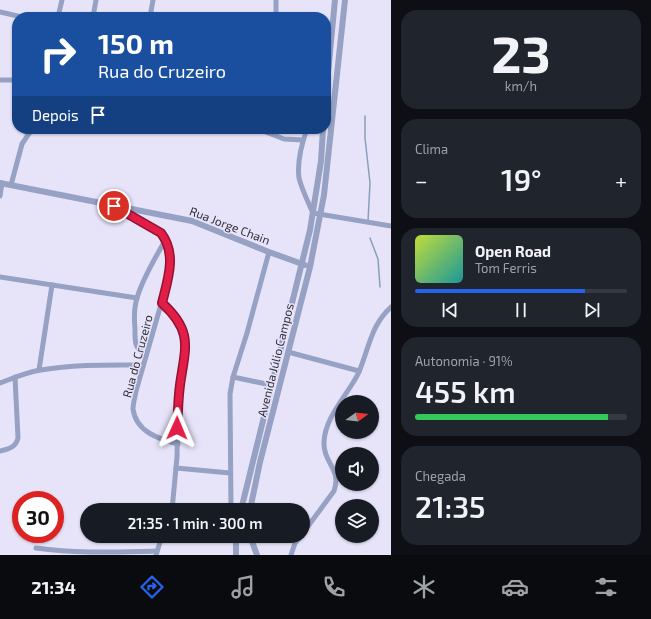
<!DOCTYPE html>
<html lang="pt">
<meta charset="utf-8">
<style>
:root{--surface:#171b24;--page:#20242c;--text:#f1f3f6;--muted:#9ea1a6;--line:#363941;--accent:#2563eb}
body{margin:0;font-family:"Exo 2",sans-serif;background:var(--page);color:var(--text);height:100vh;display:flex;flex-direction:column;font-size:15px;white-space:nowrap}
*{box-sizing:border-box;margin:0}
p{font-size:13px;color:var(--muted)}
.icon{flex:none;width:22px;height:22px;fill:none;stroke:currentColor;stroke-width:2;stroke-linecap:round;stroke-linejoin:round}
.map{position:relative;flex:1;overflow:hidden}
.sheet{display:flex;flex-direction:column;gap:10px;padding:10px;background:#0d0f14;width:260px}
.sheet>*{flex:none}
.hud{position:absolute;left:12px;top:12px;width:319px;height:122px;border-radius:16px;box-shadow:0 1px 3px #0004;background:#1a4fa0;color:#fff;overflow:hidden}
.needle{width:26px;rotate:75deg}
.buttons{position:absolute;left:335px;top:395px;display:grid;gap:8px}
.buttons a{display:grid;place-items:center;width:44px;height:44px;border-radius:50%;background:var(--surface);box-shadow:0 1px 3px #0004;font-size:20px}
.speed{position:absolute;left:12px;top:491px;display:flex;gap:8px;font-size:20px;font-weight:700;text-align:center}
.speed>*{display:grid;place-content:center;width:52px;height:52px;border-radius:50%;background:var(--surface);box-shadow:0 1px 3px #0004;line-height:1}
.speed .limit{border:6px solid #d22;background:#fff;color:#111}
.pin{position:absolute;display:grid;place-items:center;width:34px;height:34px;color:#fff;margin:-17px;border:2px solid #fff;border-radius:50%;box-shadow:0 1px 4px #0007}
.me{position:absolute;width:44px;margin:-22px;rotate:1deg;stroke-linejoin:round;filter:drop-shadow(0 0 3px #0008)}
.turn{display:flex;align-items:center;gap:14px;height:84px;padding:0 20px;font-size:18px}
.turn .icon{width:52px;height:52px;stroke-width:2.5}
.turn b{display:block;font-size:28px;line-height:34px}
.then{display:flex;align-items:center;height:38px;padding:0 20px;background:#0003;gap:8px;font-size:15px}
.big{font-size:30px;font-weight:600;line-height:1.1}
.sheet .tile{flex:1;display:flex;flex-direction:column;justify-content:center;gap:6px;min-width:0;padding:0 14px;border-radius:16px;background:var(--page)}
.sheet .dial{align-items:center;gap:0}
.dial b{font-size:52px;line-height:1}
.song{display:flex;align-items:center;gap:12px}
.cover{width:48px;height:48px;border-radius:6px;background:linear-gradient(135deg,hsl(70 70% 55%),hsl(180 70% 35%))}
.played{height:4px;border-radius:2px;background:linear-gradient(90deg,var(--accent) 80%,var(--line) 80%)}
.keys{display:flex;justify-content:space-around;direction:ltr}
.heat{display:flex;justify-content:space-between;align-items:center;font-size:22px;direction:ltr}
.charge{height:6px;border-radius:3px;background:linear-gradient(90deg,#34c759 91%,var(--line) 0)}
.trip{position:absolute;left:80px;top:503px;width:230px;height:40px;border-radius:20px;background:var(--surface);box-shadow:0 1px 3px #0004;font-weight:600;line-height:40px;text-align:center}
.menu{display:flex;height:64px;justify-content:space-around;align-items:center;background:#090b0e;color:var(--muted)}
.menu .icon{width:28px;height:28px}
.menu .on{color:var(--accent)}
.menu b{font-size:18px;color:var(--text)}
main{display:flex;flex:1;min-height:0}
.map>svg:first-child{display:block}
.lines{fill:none;stroke-linecap:round;stroke-linejoin:round}
.stream{stroke:#899fb8;stroke-width:1.5}
.minor{stroke:#96a1c4;stroke-width:5}
.tertiary{stroke:#96a1c4;stroke-width:6}
.route-casing{stroke:#92132f;stroke-width:10}
.route{stroke:#e11d48;stroke-width:7}
.labels{text-anchor:middle;dominant-baseline:central;stroke-width:3;stroke-linejoin:round;paint-order:stroke}
.street-label{font-size:12px;fill:#323039;stroke:#e7e4fa}
</style>
<main>
<div class="map">
<svg width="391" height="555" viewBox="0 0 391 555">
<rect width="100%" height="100%" fill="#e7e4fa"/>
<g class="lines">
<g class="stream">
<polyline points="365,116 365,138 370,183 368,221"/>
<polyline points="370,238 378,259 380,287"/>
</g>
<g class="minor">
<polyline points="0,12 22,17"/>
<polyline points="58,17 62,0"/>
<polyline points="93,17 96,0"/>
<polyline points="150,17 153,0"/>
<polyline points="276,17 276,0"/>
<polyline points="0,80 17,80"/>
<polyline points="258,129 284,139 303,140"/>
<path d="M307 129C302 143 297 163 299 178 302 190 308 202 313 213L391 226"/>
<polyline points="11,185 22,144 32,129"/>
<polyline points="0,196 2,183"/>
<path d="M115 207 161 233 166 239 170 251 171 258 168 280 136 391C135 397 133 404 133 409 136 432 159 439 178 444"/>
<polyline points="0,277 137,298"/>
<polyline points="162,303 170,310 176,318 182,329 186,341 185,355 178,402 177,457 172,510"/>
<polyline points="288,352 359,371"/>
<path d="M146 355C134 348 135 342 135 329 134 319 134 308 137 298 142 280 156 256 166 239"/>
<polyline points="39,370 52,285"/>
<polyline points="233,377 271,385"/>
<path d="M0 383C13 378 27 372 41 370 75 364 109 365 143 365"/>
<path d="M0 451C9 449 16 447 18 438L15 377"/>
<polyline points="176,468 230,473"/>
<polyline points="231,510 230,394 233,377 247,333 269,252"/>
<path d="M303 533 334 491C342 469 323 463 324 442 325 416 348 395 359 372 369 348 371 325 391 307"/>
<path d="M36 548C78 554 115 552 157 551"/>
<polyline points="156,555 162,536"/>
<polyline points="291,555 295,543 301,536"/>
</g>
<g class="tertiary">
<polyline points="326,93 335,0"/>
<polyline points="0,183 192,221 269,252 305,265"/>
<polyline points="241,510 310,230 321,161 323,129"/>
<polyline points="250,510 260,462 310,267 324,195 345,0"/>
<polyline points="236,536 236,555"/>
<polyline points="250,536 257,555"/>
<polyline points="235,538 243,540 251,537"/>
</g>
</g>
<g class="lines">
<g class="route-casing">
<path id="route" d="M114 206 161 233C177 254 168 279 162 303 194 332 185 348 180 385 178 400 178 414 177 428"/>
</g>
<use href="#route" class="route"/>
</g>
<g class="labels">
<g class="street-label">
<text transform="translate(230 225) rotate(21)">Rua Jorge Chain</text>
<text transform="translate(137 356) rotate(-75)">Rua do Cruzeiro</text>
<text transform="translate(275 360) rotate(-76)">Avenida Júlio Campos</text>
</g>
</g>
</svg>
<div class="buttons">
<a><svg class="needle" viewBox="-14 -14 28 28"><path d="M0-13l5 13h-10z" fill="#e53935"/><path d="M0 13l5-13h-10z" fill="#9ea1a6"/></svg></a>
<a><svg class="icon" aria-label="sound" viewBox="0 0 24 24"><path d="M4 9h4l5-4v14l-5-4H4zM17 9q2 3 0 6"/></svg></a>
<a><svg class="icon" aria-label="layers" viewBox="0 0 24 24"><path d="M12 4l9 5-9 5-9-5zM3 14l9 5 9-5"/></svg></a>
</div>
<div class="speed"><div class="limit">30</div></div>
<div class="pin" style="left:114px;top:206px;background:#d93025"><svg class="icon" aria-label="arrive" viewBox="0 0 24 24"><path d="M6 21V4h12l-3 4 3 4H6"/></svg></div>
<svg class="me" style="left:177px;top:428px" viewBox="-20 -20 40 40"><path d="M0-17L14 15 0 8-14 15z" fill="#e11d48" stroke="#fff" stroke-width="4"/></svg>
<div class="trip">21:35 · 1 min · 300 m</div>
<div class="hud">
<div class="turn"><svg class="icon" aria-label="right" viewBox="0 0 24 24"><path d="M7 20v-9h11M14 6l5 5-5 5"/></svg><div><b>150 m</b>Rua do Cruzeiro</div></div>
<div class="then">Depois<svg class="icon" aria-label="arrive" viewBox="0 0 24 24"><path d="M6 21V4h12l-3 4 3 4H6"/></svg></div>
</div>
</div>
<section class="sheet">
<div class="tile dial"><b>23</b><p>km/h</p></div>
<div class="tile"><p>Clima</p>
<div class="heat"><a>−</a><b class="big">19°</b><a>+</a></div>
</div>
<div class="tile">
<div class="song"><i class="cover"></i><div><b>Open Road</b><p>Tom Ferris</p></div></div>
<div class="played"></div>
<div class="keys"><svg class="icon" aria-label="previous" viewBox="0 0 24 24"><path d="M18 5L8 12l10 7zM5 5v14"/></svg><svg class="icon" aria-label="pause" viewBox="0 0 24 24"><path d="M8 5v14M16 5v14"/></svg><svg class="icon" aria-label="next" viewBox="0 0 24 24"><path d="M6 5l10 7-10 7zM19 5v14"/></svg></div>
</div>
<div class="tile"><p>Autonomia · 91%</p><b class="big">455 km</b><div class="charge"></div></div>
<div class="tile"><p>Chegada</p><b class="big">21:35</b></div>
</section>
</main>
<nav class="menu">
<b>21:34</b>
<svg class="icon on" aria-label="directions" viewBox="0 0 24 24"><path d="M12 3l9 9-9 9-9-9zM9 14v-3h6M13 9l2 2-2 2"/></svg>
<svg class="icon" aria-label="music" viewBox="0 0 24 24"><path d="M9 18V5l10-2v13"/><circle cx="6" cy="18" r="3"/><circle cx="16" cy="16" r="3"/></svg>
<svg class="icon" aria-label="phone" viewBox="0 0 24 24"><path d="M5 4h4l2 5-3 2q2 4 5 5l2-3 5 2v4C11 20 4 13 5 4z"/></svg>
<svg class="icon" aria-label="climate" viewBox="0 0 24 24"><path d="M12 3v18M4 7l16 10M4 17L20 7"/></svg>
<svg class="icon" aria-label="car" viewBox="0 0 24 24"><path d="M5 17H2v-5l4-1 3-4h7l3 4 3 1v5h-3M9 17h6M6 11h13"/><circle cx="7" cy="17" r="2"/><circle cx="17" cy="17" r="2"/></svg>
<svg class="icon" aria-label="filters" viewBox="0 0 24 24"><path d="M4 7h16M4 17h16"/><circle cx="9" cy="7" r="2"/><circle cx="15" cy="17" r="2"/></svg>
</nav>
